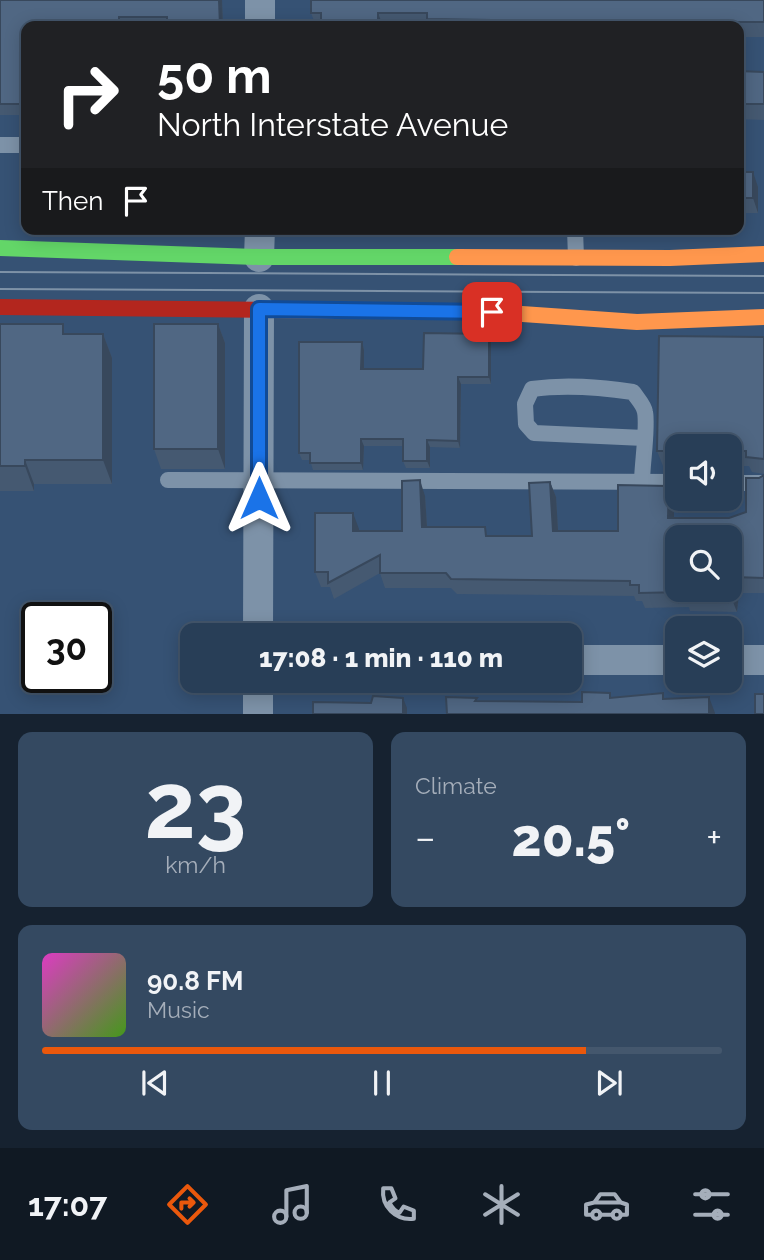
<!DOCTYPE html>
<meta charset="utf-8">
<style>
:root{--surface:#283e57;--page:#344961;--text:#f1f3f6;--muted:#a5aeba;--line:#44576d;--accent:#ea580c}
body{margin:0;font-family:Raleway,sans-serif;background:var(--page);color:var(--text);height:100vh;display:flex;flex-direction:column;font-size:26px;white-space:nowrap}
*{box-sizing:border-box;margin:0}
p{font-size:23px;color:var(--muted)}
.icon{flex:none;width:38px;height:38px;fill:none;stroke:currentColor;stroke-width:2;stroke-linecap:round;stroke-linejoin:round}
.map{position:relative;height:714px;overflow:hidden}
.side{display:flex;flex-direction:column;gap:18px;padding:18px;background:#162230;flex:1}
.side>*{flex:none}
.top-card{position:absolute;left:21px;top:21px;width:723px;height:214px;border-radius:14px;box-shadow:0 4px 18px #0003,0 0 0 2px var(--line);background:#202124;color:#fff;overflow:hidden}
.controls{position:absolute;left:665px;top:434px;display:grid;gap:14px}
.controls a{display:grid;place-items:center;width:77px;height:77px;border-radius:14px;background:var(--surface);box-shadow:0 4px 18px #0003,0 0 0 2px var(--line);font-size:35px}
.speed{position:absolute;left:21px;top:602px;display:flex;gap:14px;font-size:35px;font-weight:700;text-align:center}
.speed>*{display:grid;place-content:center;width:91px;height:91px;border-radius:50%;background:var(--surface);box-shadow:0 4px 18px #0003,0 0 0 2px var(--line);line-height:1}
.speed .limit{border:4px solid #111;border-radius:10px;background:#fff;color:#111}
.pin{position:absolute;display:grid;place-items:center;width:60px;height:60px;color:#fff;margin:-30px;border-radius:14px;box-shadow:0 4px 10px #0006}
.me{position:absolute;width:77px;margin:-38px;rotate:0deg;stroke-linejoin:round;filter:drop-shadow(0 0 5px #0008)}
.turn{display:flex;align-items:center;gap:24px;height:147px;padding:0 21px;font-size:32px}
.turn .icon{width:91px;height:91px;stroke-width:2.5}
.turn b{display:block;font-size:49px;line-height:60px}
.then{display:flex;align-items:center;height:66px;padding:0 21px;background:#0003;gap:14px;font-size:26px}
.big{font-size:52px;font-weight:800;line-height:1.1}
.side .tile{flex:1;display:flex;flex-direction:column;justify-content:center;gap:10px;min-width:0;padding:0 24px;border-radius:14px;background:var(--page)}
.side .dial{align-items:center;gap:0}
.dial b{font-size:91px;line-height:1}
.song{display:flex;align-items:center;gap:21px}
.cover{width:84px;height:84px;border-radius:10px;background:linear-gradient(135deg,hsl(310 70% 55%),hsl(100 70% 35%))}
.played{height:7px;border-radius:4px;background:linear-gradient(90deg,var(--accent) 80%,var(--line) 80%)}
.keys{display:flex;justify-content:space-around;direction:ltr}
.heat{display:flex;justify-content:space-between;align-items:center;font-size:38px;direction:ltr}
.side .tiles{flex:1;display:grid;gap:18px;grid-template-columns:1fr 1fr}
.tile:last-child{grid-column:span 2}
.trip{position:absolute;left:180px;top:623px;width:402px;height:70px;border-radius:14px;background:var(--surface);box-shadow:0 4px 18px #0003,0 0 0 2px var(--line);font-weight:800;line-height:70px;text-align:center}
.dock{display:flex;height:112px;justify-content:space-around;align-items:center;background:#101923;color:var(--muted)}
.dock .icon{width:49px;height:49px}
.dock .active{color:var(--accent)}
.dock b{font-size:32px;color:var(--text)}
.map>svg:first-child{display:block}
.lines{fill:none;stroke-linecap:round;stroke-linejoin:round}
.lane{stroke:#7d92a8;stroke-width:16}
.street{stroke:#7d92a8;stroke-width:30}
.fast{stroke:#63d668;stroke-width:16}
.slow{stroke:#ff974d;stroke-width:16}
.jam{stroke:#b3261e;stroke-width:16}
.tram{stroke:#7e92a7;stroke-width:2}
.wall{fill:#455971}
.shaded-wall{fill:#38485c}
.building{fill:#506783;stroke:#38485c;stroke-width:2;fill-rule:evenodd}
.route-casing{stroke:#114b97;stroke-width:18}
.route{stroke:#1a73e8;stroke-width:12}
</style>
<div class="map">
<svg width="764" height="714" viewBox="0 0 764 714">
<rect width="100%" height="100%" fill="#365274"/>
<g class="lines">
<g class="lane">
<polyline points="0,145 26,145"/>
<polyline points="575,229 576,258"/>
<polyline points="168,480 677,482"/>
<path d="M642 482C642 465 648 427 645 412 644 405 637 398 633 392 599 387 566 384 532 389L525 404 526 424 534 433 644 438"/>
<polyline points="730,483 764,483"/>
</g>
<g class="street">
<polyline points="260,26 260,0"/>
<polyline points="259,257 260,229"/>
<polyline points="258,635 259,309"/>
<polyline points="570,660 677,660"/>
<polyline points="730,660 764,660"/>
<polyline points="258,714 258,681"/>
</g>
<polyline class="fast" points="0,248 259,257 457,257"/>
<g class="slow">
<polyline points="457,257 670,258 764,254"/>
<polyline points="269,310 493,312 637,322 764,317"/>
</g>
<polyline class="jam" points="0,307 269,310"/>
<g class="tram">
<polyline points="0,272 764,276"/>
<polyline points="0,289 764,293"/>
</g>
</g>
<g class="wall">
<polygon points="0,0 222,0 223,26 26,26 26,115 0,115"/>
<polygon points="764,0 764,37 739,37 739,71 764,72 764,120 738,119 738,26 316,26 311,13"/>
<polygon points="738,172 758,187 758,213 738,213"/>
<polygon points="0,324 67,334 103,334 112,358 112,484 34,484 34,491 0,491"/>
<polygon points="218,324 225,343 225,469 161,469 154,449"/>
<polygon points="489,334 491,341 491,384 461,384 460,448 430,447 430,468 406,468 403,461 403,446 364,446 363,470 313,470 310,460 302,460 299,453 362,342 364,350 364,369 423,369"/>
<polygon points="764,337 764,474 752,472 749,466 730,466 730,446 677,446 677,466 663,466 657,451"/>
<polygon points="764,475 764,593 739,593 737,612 690,611 689,607 645,608 642,601 636,601 634,596 457,594 451,588 385,588 380,573 334,599 330,587 321,587 315,572 359,529 359,531 402,531 425,496 427,527 489,536 532,536 550,482 556,497 558,531 618,531 674,501 674,518 729,518 746,512 759,478"/>
</g>
<g class="shaded-wall">
<polygon points="219,0 222,0 223,26 220,26"/>
<polygon points="378,13 383,26 378,26"/>
<polygon points="753,172 758,187 758,213 753,198"/>
<polygon points="218,324 225,343 225,469 218,449"/>
<polygon points="103,334 112,358 112,484 103,460"/>
<polygon points="489,334 491,341 491,384 489,377"/>
<polygon points="362,342 364,350 364,376 361,369"/>
<polygon points="458,377 461,384 460,448 458,441"/>
<polygon points="361,439 364,446 363,470 361,463"/>
<polygon points="427,440 430,447 430,468 427,461"/>
<polygon points="25,460 34,484 34,491 25,466"/>
<polygon points="420,480 425,496 428,542 422,527"/>
<polygon points="550,482 556,497 559,546 553,531"/>
<polygon points="669,486 674,501 674,533 668,518"/>
<polygon points="353,513 359,529 359,546 353,531"/>
<polygon points="734,577 739,593 737,612 731,597"/>
<polygon points="709,697 715,713 715,714 709,714"/>
<polygon points="403,698 407,708 407,714 403,714"/>
</g>
<g class="building">
<polygon points="0,0 219,0 220,26 167,26 167,17 119,17 119,26 26,26 26,104 0,104"/>
<polygon points="311,0 764,0 764,22 733,22 733,26 657,26 657,21 609,21 609,26 564,26 564,25 516,25 516,26 491,26 491,20 427,19 427,13 378,13 378,26 321,26 321,13 311,13"/>
<polygon points="738,71 764,72 764,104 738,104"/>
<rect x="738" y="172" width="15" height="26"/>
<polygon points="0,324 63,324 63,334 103,334 103,460 25,460 25,466 0,466"/>
<rect x="154" y="324" width="64" height="125"/>
<polygon points="424,333 489,334 489,377 458,377 458,441 427,440 427,461 403,461 403,439 361,439 361,463 310,463 310,453 299,453 299,342 362,342 361,369 423,369"/>
<polygon points="659,336 764,337 764,459 746,457 746,451 730,451 730,446 677,446 677,451 657,451"/>
<path d="M764 475V578L734 577 731 597 685 596V592L639 593V585H630V581L451 579 446 573H380V555L328 583V572H315V513H353V531H402V481L420 480 422 527H485L486 536H532L529 483 550 482 553 531H618V485L669 486 668 518H729L746 512V478H759ZM677 537H730V590H677Z"/>
<polygon points="582,692 610,693 610,698 663,693 663,699 709,697 709,714 447,714 446,697 477,698 475,701 582,702"/>
<rect x="755" y="694" width="9" height="20"/>
<polygon points="373,696 403,698 403,714 313,714 313,702 371,703"/>
</g>
<g class="lines">
<g class="route-casing">
<polyline id="route" points="259,498 259,309 492,312"/>
</g>
<use href="#route" class="route"/>
</g>
</svg>
<div class="controls">
<a><svg class="icon" aria-label="sound" viewBox="0 0 24 24"><path d="M4 9h4l5-4v14l-5-4H4zM17 9q2 3 0 6"/></svg></a>
<a><svg class="icon" aria-label="search" viewBox="0 0 24 24"><circle cx="10" cy="10" r="6"/><path d="M15 15l6 6"/></svg></a>
<a><svg class="icon" aria-label="layers" viewBox="0 0 24 24"><path d="M12 4l9 5-9 5-9-5zM3 14l9 5 9-5"/></svg></a>
</div>
<div class="speed"><div class="limit">30</div></div>
<div class="pin" style="left:492px;top:312px;background:#d93025"><svg class="icon" aria-label="arrive" viewBox="0 0 24 24"><path d="M6 21V4h12l-3 4 3 4H6"/></svg></div>
<svg class="me" style="left:259px;top:498px" viewBox="-20 -20 40 40"><path d="M0-17L14 15 0 8-14 15z" fill="#1a73e8" stroke="#fff" stroke-width="4"/></svg>
<div class="trip">17:08 · 1 min · 110 m</div>
<div class="top-card">
<div class="turn"><svg class="icon" aria-label="right" viewBox="0 0 24 24"><path d="M7 20v-9h11M14 6l5 5-5 5"/></svg><div><b>50 m</b>North Interstate Avenue</div></div>
<div class="then">Then<svg class="icon" aria-label="arrive" viewBox="0 0 24 24"><path d="M6 21V4h12l-3 4 3 4H6"/></svg></div>
</div>
</div>
<section class="side">
<div class="tiles">
<div class="tile dial"><b>23</b><p>km/h</p></div>
<div class="tile"><p>Climate</p>
<div class="heat"><a>−</a><b class="big">20.5°</b><a>+</a></div>
</div>
<div class="tile">
<div class="song"><i class="cover"></i><div><b>90.8 FM</b><p>Music</p></div></div>
<div class="played"></div>
<div class="keys"><svg class="icon" aria-label="previous" viewBox="0 0 24 24"><path d="M18 5L8 12l10 7zM5 5v14"/></svg><svg class="icon" aria-label="pause" viewBox="0 0 24 24"><path d="M8 5v14M16 5v14"/></svg><svg class="icon" aria-label="next" viewBox="0 0 24 24"><path d="M6 5l10 7-10 7zM19 5v14"/></svg></div>
</div>
</div>
</section>
<nav class="dock">
<b>17:07</b>
<svg class="icon active" aria-label="directions" viewBox="0 0 24 24"><path d="M12 3l9 9-9 9-9-9zM9 14v-3h6M13 9l2 2-2 2"/></svg>
<svg class="icon" aria-label="music" viewBox="0 0 24 24"><path d="M9 18V5l10-2v13"/><circle cx="6" cy="18" r="3"/><circle cx="16" cy="16" r="3"/></svg>
<svg class="icon" aria-label="phone" viewBox="0 0 24 24"><path d="M5 4h4l2 5-3 2q2 4 5 5l2-3 5 2v4C11 20 4 13 5 4z"/></svg>
<svg class="icon" aria-label="climate" viewBox="0 0 24 24"><path d="M12 3v18M4 7l16 10M4 17L20 7"/></svg>
<svg class="icon" aria-label="car" viewBox="0 0 24 24"><path d="M5 17H2v-5l4-1 3-4h7l3 4 3 1v5h-3M9 17h6M6 11h13"/><circle cx="7" cy="17" r="2"/><circle cx="17" cy="17" r="2"/></svg>
<svg class="icon" aria-label="filters" viewBox="0 0 24 24"><path d="M4 7h16M4 17h16"/><circle cx="9" cy="7" r="2"/><circle cx="15" cy="17" r="2"/></svg>
</nav>
